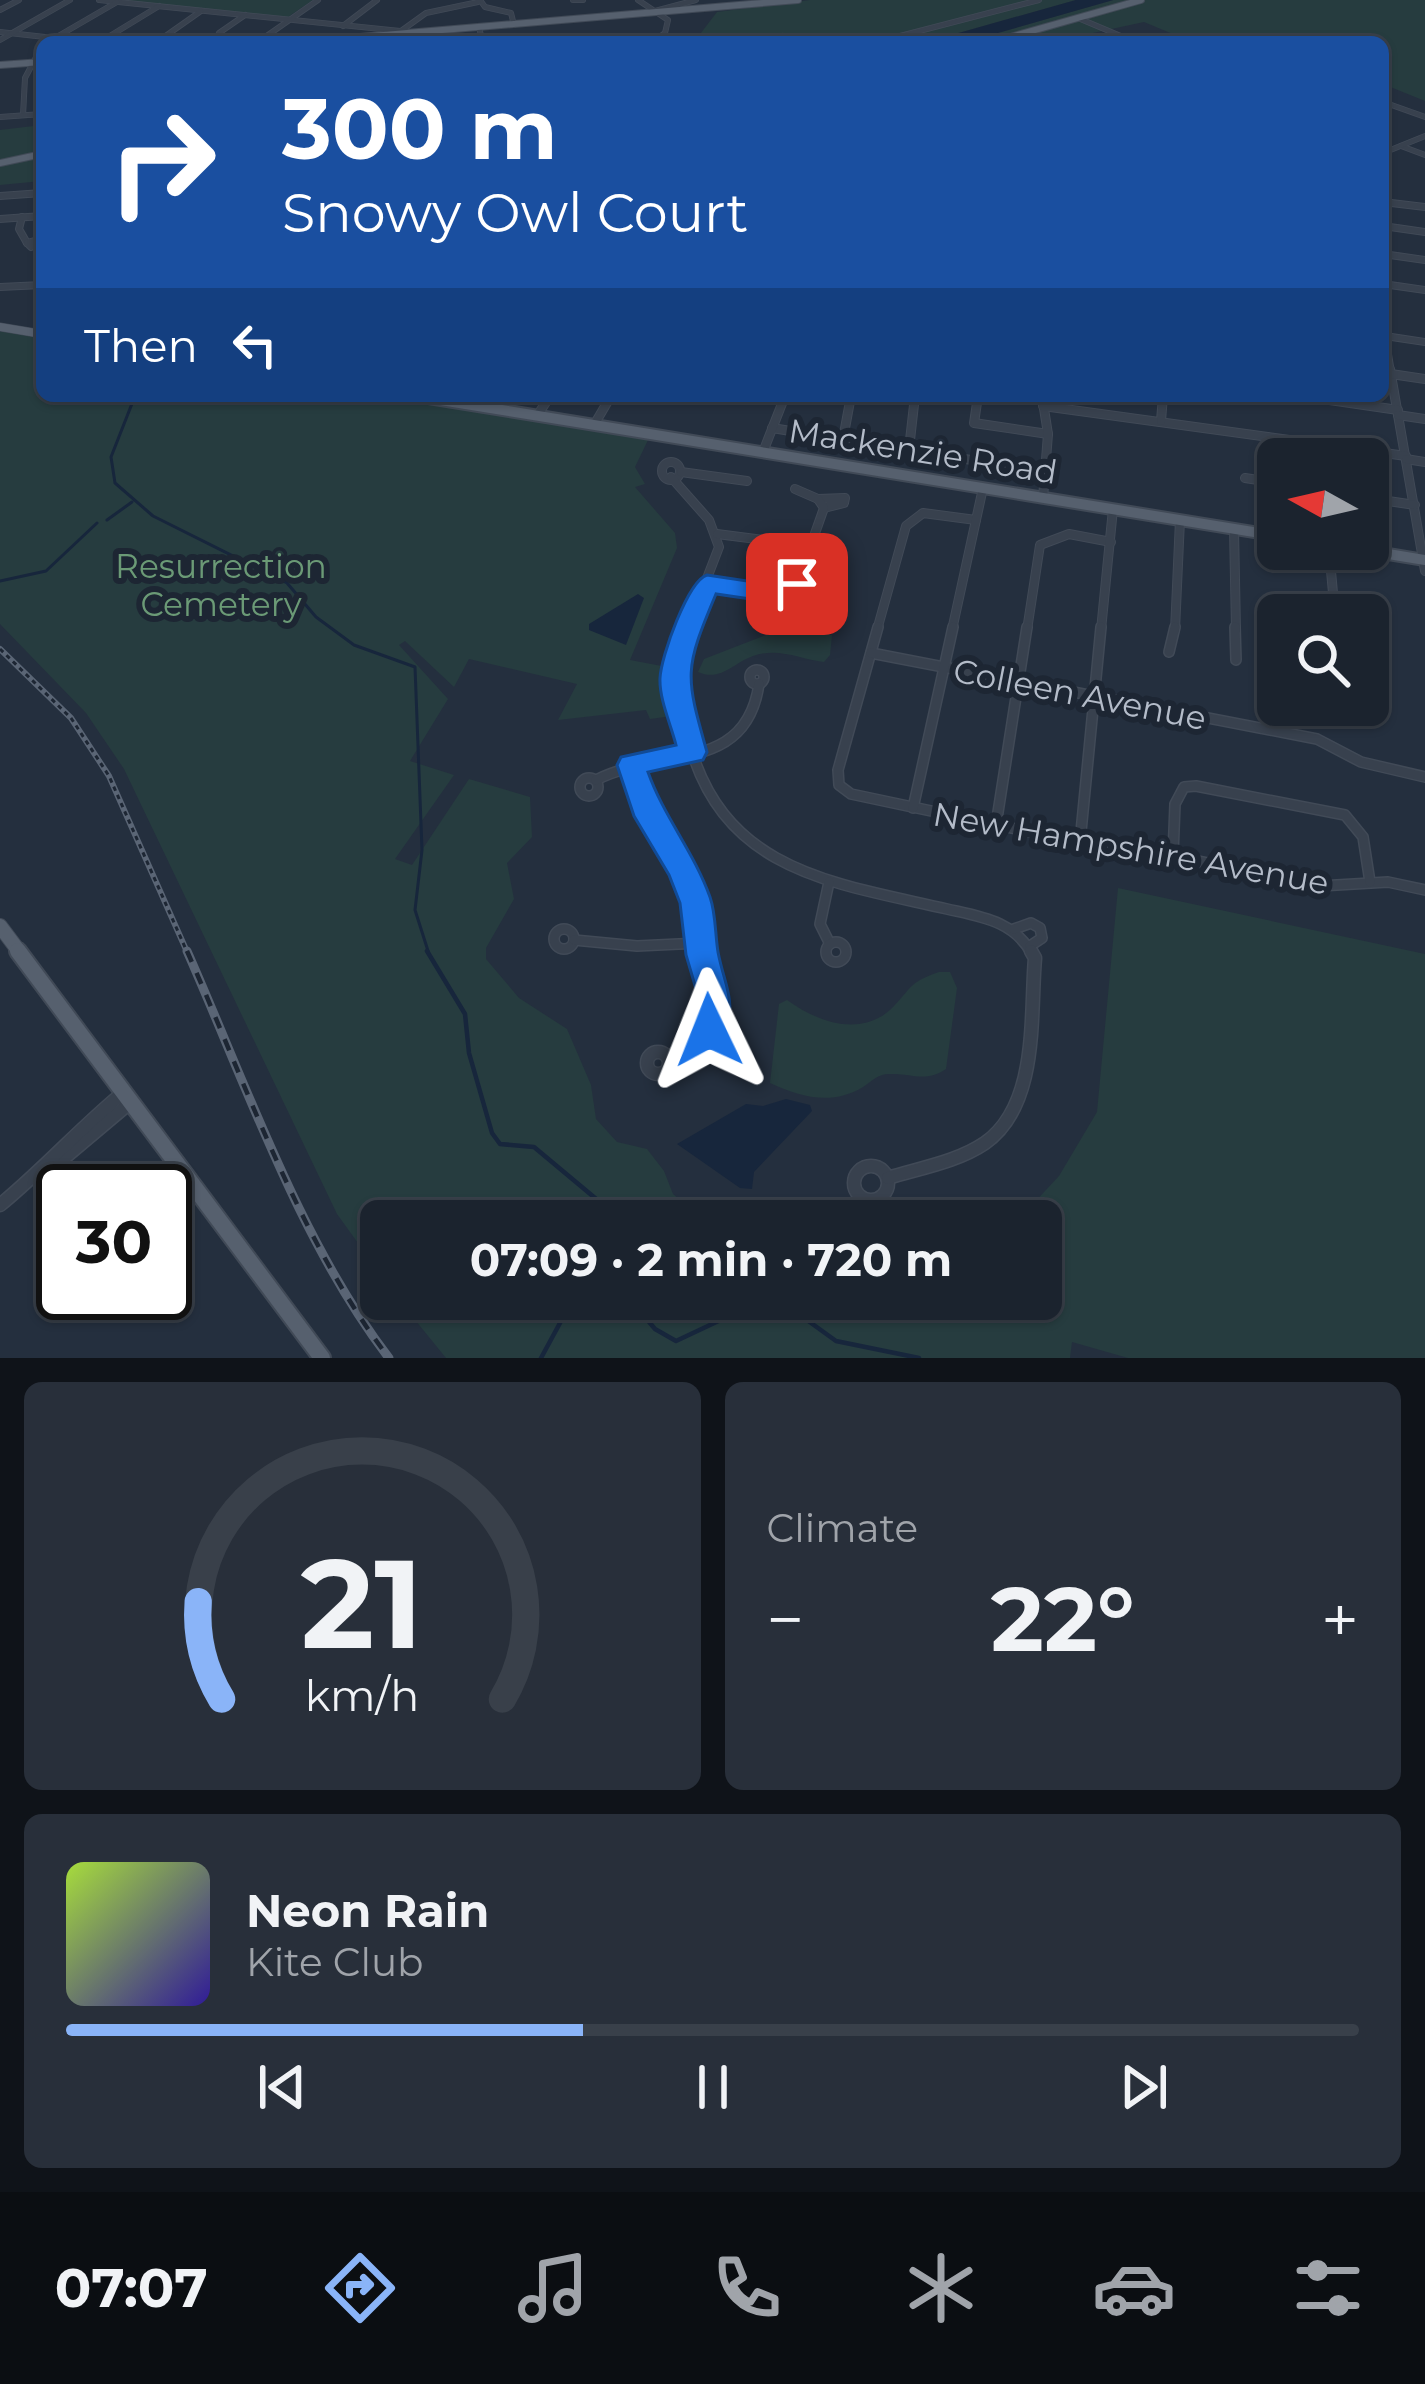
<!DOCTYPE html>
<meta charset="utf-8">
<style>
:root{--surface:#1b232e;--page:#282f3a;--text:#f1f3f6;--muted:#a0a4aa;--line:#39404a;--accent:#8ab4f8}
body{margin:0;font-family:Montserrat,sans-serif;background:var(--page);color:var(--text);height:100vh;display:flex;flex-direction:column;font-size:45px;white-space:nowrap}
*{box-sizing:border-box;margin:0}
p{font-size:39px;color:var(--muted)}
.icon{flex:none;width:66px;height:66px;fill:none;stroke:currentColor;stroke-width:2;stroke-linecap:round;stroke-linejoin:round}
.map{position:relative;height:1358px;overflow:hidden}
.panel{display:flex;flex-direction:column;gap:24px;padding:24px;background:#0f1319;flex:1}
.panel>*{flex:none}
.guide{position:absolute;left:36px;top:36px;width:1353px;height:366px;border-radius:18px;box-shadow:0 3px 9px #0004,0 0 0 3px var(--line);background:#1a4fa0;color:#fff;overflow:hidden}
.needle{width:78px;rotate:278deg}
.fabs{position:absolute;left:1257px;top:438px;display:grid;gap:24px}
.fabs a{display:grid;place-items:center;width:132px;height:132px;border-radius:18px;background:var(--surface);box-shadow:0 3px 9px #0004,0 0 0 3px var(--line);font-size:60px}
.speed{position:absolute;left:36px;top:1164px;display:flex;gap:24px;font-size:60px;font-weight:700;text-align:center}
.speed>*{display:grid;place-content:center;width:156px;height:156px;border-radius:50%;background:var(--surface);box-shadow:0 3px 9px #0004,0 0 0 3px var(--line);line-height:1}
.speed .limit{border:6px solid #111;border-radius:18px;background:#fff;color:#111}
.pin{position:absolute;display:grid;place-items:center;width:102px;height:102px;color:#fff;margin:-51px;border-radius:24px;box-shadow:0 6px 18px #0006}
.me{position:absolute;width:132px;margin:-66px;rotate:358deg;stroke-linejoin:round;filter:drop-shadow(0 0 9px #0008)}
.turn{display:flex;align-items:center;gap:42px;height:252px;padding:0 48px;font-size:54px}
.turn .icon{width:156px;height:156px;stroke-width:2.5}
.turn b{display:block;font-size:84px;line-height:102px}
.then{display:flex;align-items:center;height:114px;padding:0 48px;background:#0003;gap:24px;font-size:45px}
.big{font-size:90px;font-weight:700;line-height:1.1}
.panel .card{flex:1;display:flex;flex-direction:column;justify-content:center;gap:18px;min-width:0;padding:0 42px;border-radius:18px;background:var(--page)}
.panel .dial{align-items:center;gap:0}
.dial svg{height:312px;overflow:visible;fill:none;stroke:var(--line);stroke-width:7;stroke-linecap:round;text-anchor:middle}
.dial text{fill:var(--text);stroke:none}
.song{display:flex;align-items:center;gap:36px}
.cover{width:144px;height:144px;border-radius:18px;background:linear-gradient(135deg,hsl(80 70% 55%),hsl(250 70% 35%))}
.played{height:12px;border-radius:6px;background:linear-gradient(90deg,var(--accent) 40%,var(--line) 40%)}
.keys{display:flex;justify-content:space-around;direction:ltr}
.heat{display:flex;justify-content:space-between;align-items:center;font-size:66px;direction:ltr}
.panel .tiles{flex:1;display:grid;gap:24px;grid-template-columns:1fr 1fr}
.card:last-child{grid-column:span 2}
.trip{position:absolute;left:360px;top:1200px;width:702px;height:120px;border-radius:18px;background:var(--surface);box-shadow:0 3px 9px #0004,0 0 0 3px var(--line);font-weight:700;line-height:120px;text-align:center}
.dock{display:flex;height:192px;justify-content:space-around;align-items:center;background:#0b0e12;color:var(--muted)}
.dock .icon{width:84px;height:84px}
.dock .active{color:var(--accent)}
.dock b{font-size:54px;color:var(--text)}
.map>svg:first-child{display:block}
.green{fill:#263c3f}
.water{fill:#17263c}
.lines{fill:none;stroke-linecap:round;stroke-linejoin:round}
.stream-far1{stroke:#17263c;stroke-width:3}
.stream{stroke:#17263c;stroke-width:4.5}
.minor-far4-casing{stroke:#414a57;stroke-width:6}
.minor-far3-casing{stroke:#414a57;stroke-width:8}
.minor-far2-casing{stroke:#414a57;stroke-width:10}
.minor-far1-casing{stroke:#414a57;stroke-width:12}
.minor-casing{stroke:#414a57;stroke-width:15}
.major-far4-casing{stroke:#414a57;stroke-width:8}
.major-far3-casing{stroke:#414a57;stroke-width:9}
.major-far2-casing{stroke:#414a57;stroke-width:14}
.major-far1-casing{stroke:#414a57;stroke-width:16}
.major-casing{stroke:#414a57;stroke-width:20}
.minor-far4{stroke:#38414e;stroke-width:4.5}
.minor-far3{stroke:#38414e;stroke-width:6}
.minor-far2{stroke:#38414e;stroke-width:8}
.minor-far1{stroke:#38414e;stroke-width:9}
.minor{stroke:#38414e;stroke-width:12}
.major-far4{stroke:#56606e;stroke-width:6}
.major-far3{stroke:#56606e;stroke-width:8}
.major-far2{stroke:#56606e;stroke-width:10}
.major-far1{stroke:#56606e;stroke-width:14}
.major{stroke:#56606e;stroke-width:16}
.rail-far1-casing{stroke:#5a6575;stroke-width:6}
.rail-casing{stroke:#5a6575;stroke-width:9}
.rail-far1{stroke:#1d2633;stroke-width:3;stroke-dasharray:4.5;stroke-linecap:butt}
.rail{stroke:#1d2633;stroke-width:4.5;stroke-dasharray:12;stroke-linecap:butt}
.route{fill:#1a73e8;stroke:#114b97;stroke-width:3}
.labels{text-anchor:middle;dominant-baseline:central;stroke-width:12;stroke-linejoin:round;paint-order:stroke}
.street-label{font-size:33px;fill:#b4bcc9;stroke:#1d2633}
.park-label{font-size:33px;fill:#6b9a76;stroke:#1d2633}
</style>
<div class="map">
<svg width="1425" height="1358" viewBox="0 0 1425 1358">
<rect width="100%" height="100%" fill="#242f3e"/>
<g class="green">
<polygon points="115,0 313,0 288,17"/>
<polygon points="810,0 1076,0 927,42 694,42 717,12"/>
<polygon points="1113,0 1425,0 1425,101 1383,84 1383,42 1192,42 1144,22 1051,42 966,42"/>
<polygon points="42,125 42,181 0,185 0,130"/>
<polygon points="0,331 42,338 42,396 395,396 649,438 635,467 645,484 635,487 675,533 677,548 630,660 667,667 672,716 650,719 646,710 558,720 577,684 469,659 454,687 405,641 399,645 448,699 410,761 454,775 395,859 412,865 469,779 530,797 532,837 507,863 514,899 486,948 486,959 519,998 567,1029 591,1085 596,1119 617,1142 647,1149 664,1171 673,1194 699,1216 744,1221 381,1221 381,1275 337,1214 124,769 86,713 0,624"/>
<path d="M789 626 832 635 830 655 824 662C800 659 778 647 753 656 733 663 721 682 698 672L704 659Z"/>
<polygon points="1118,888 1425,954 1425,1358 1128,1358 1072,1342 1070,1358 446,1358 398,1299 1041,1299 1041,1221 1017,1221 1059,1176 1097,1112"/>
<path d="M939 972H950L957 988 946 1069C925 1083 912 1073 889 1074 878 1074 872 1081 863 1087 832 1106 800 1097 770 1083L779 1004 787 1000C817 1022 863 1039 894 1006 913 986 910 982 939 972Z"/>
</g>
<g class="water">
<polygon points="1076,0 1113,0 966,42 927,42"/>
<polygon points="638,594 644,598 626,645 589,630 589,624"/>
<polygon points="786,1099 810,1105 812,1111 754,1172 752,1189 740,1188 677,1144 746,1104 763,1106"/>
</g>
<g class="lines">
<g class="stream-far1">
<polyline points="135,396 111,457 115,483 153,516 287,583 316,617 354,645 415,667 422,850 415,910 429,954"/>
<polyline points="107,520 132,502"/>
<polyline points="0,581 46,571 97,523"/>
</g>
<g class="stream">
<polyline points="427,951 465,1014 469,1053 492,1133 500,1144 534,1147 607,1208 604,1221"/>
<polyline points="630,1299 655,1329 676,1341 744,1309 771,1303 789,1307 836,1341 919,1358"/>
<polyline points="541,1358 573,1299"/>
</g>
<g class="minor-far4-casing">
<g id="minor-far4">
<polyline points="99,0 410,32"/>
<polyline points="480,0 485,7 511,13 514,25"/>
<polyline points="573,0 583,0"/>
<polyline points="638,0 668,20 665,33 653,42"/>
<polyline points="0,10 19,0"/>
<polyline points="655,11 696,0"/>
<polyline points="1078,18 1135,42"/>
<polyline points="343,26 377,0"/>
<polyline points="479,28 483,42"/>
<polyline points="401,31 426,13 478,2"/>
<polyline points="0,32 54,38"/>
<polyline points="783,36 793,42"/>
<polyline points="0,40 70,0"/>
<polyline points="48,42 117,2"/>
<polyline points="100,42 159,6"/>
<polyline points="157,42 201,11"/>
<polyline points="215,42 219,33 245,15"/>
<polyline points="258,42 318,0"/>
<polyline points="547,42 629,36 658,39"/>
<polyline points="877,42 1039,0"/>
<polyline points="1383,102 1425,117"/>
<polyline points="23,115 25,78 42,46"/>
<polyline points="0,117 42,114"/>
<polyline points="1401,146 1425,155"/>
<polyline points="1383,153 1425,136"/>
</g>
</g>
<g class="minor-far3-casing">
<g id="minor-far3">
<polyline points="0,196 42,193"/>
<polyline points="1383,202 1425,207"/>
<polyline points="22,217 19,229 27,243"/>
<polyline points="0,219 42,216"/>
<polyline points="1383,226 1425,232"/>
<polyline points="31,247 27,243 42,239"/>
<polyline points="1383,254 1425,260"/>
<polyline points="1383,284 1425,290"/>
<polyline points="0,287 42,285"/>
<polyline points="1383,325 1391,372"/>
<polyline points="1385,336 1425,342"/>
</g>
</g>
<g class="minor-far2-casing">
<g id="minor-far2">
<polyline points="1390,369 1425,571"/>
<polyline points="1391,374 1425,379"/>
<polyline points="978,396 974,423 1048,434"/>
<polyline points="1042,396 1048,434 1043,498"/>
<polyline points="1302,396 1398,410"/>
<polyline points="1043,406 1406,456"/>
<polyline points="1398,415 1425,419"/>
<polyline points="537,416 550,396"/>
<polyline points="1161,421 1163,396"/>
<polyline points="594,425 611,396"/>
<polyline points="772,428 1046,472"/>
<polyline points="843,439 851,396"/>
<polyline points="909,449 915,396"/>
<polyline points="763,452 785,396"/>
<polyline points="1406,459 1425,462"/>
<circle cx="671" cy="471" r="9"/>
<polyline points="681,472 747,481"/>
<polyline points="671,477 709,520 719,547 687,630"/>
<polyline points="1245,478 1278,483"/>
<polyline points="1368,498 1415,505"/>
<polyline points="818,499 845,498 844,503 824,508"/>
<polyline points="1234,529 1236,630"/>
<polyline points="717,534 811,546"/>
<polyline points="1329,549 1335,615"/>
<polyline points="708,584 777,595 797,584 824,508 818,499 795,489"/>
<polyline points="777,595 794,601 797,597 792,589"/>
<polyline points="877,630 906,526 923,513 976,520"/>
<polyline points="952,630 983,488"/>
<polyline points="1027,630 1040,545 1069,534 1111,542"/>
<polyline points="1101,630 1113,509"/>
<polyline points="1175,630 1180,520"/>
</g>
</g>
<g class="minor-far1-casing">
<g id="minor-far1">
<path d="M688 627C670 674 677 695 689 742 724 872 834 883 947 909 982 917 1014 921 1032 954"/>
<polyline points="878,627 838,770 839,785 851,794 1130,853 1173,856 1320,886 1388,882 1425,890"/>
<polyline points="1235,627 1236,660"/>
<polyline points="1169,652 1175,627"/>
<polyline points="871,653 1317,739 1361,762 1425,777"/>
<circle cx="757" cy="677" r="7"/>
<polyline points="631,765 642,797 693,892 701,954"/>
<circle cx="589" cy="787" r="9"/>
<path d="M596 780C661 747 746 774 759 684"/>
<polyline points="913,808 953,627"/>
<polyline points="996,825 1027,627"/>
<polyline points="1080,842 1101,627"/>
<polyline points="1173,856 1175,804 1184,787 1196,786 1345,815 1363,837 1370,882"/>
<polyline points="829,882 820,924 830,944"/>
<polyline points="1014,929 1031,923 1040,928 1042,938 1030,946"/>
<circle cx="564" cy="939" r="10"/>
<polyline points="574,940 637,946 700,943"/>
<circle cx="836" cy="952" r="10"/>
</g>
</g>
<g class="minor-casing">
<g id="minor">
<circle cx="658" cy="1063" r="11"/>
<polyline points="668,1058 709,1029 713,1001 701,951"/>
<circle cx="871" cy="1183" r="17"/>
<polyline points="44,1175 132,1101"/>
<path d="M888 1178C920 1168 957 1162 985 1143 1039 1105 1030 1016 1035 958L1031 951"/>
<path d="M0 1205C44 1169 80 1128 124 1092"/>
</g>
</g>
<g class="major-far4-casing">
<g id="major-far4">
<polyline points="301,42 798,0"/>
<polyline points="993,42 1141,0"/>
<polyline points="0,65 42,62"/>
<polyline points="0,163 42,154"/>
</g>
</g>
<g class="major-far3-casing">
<polyline id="major-far3" points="0,327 42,334"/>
</g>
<g class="major-far2-casing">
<g id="major-far2">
<polyline points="416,396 1278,536"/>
<polyline points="1358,549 1425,560"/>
</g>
</g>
<g class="major-far1-casing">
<polyline id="major-far1" points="0,926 21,954"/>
</g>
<g class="major-casing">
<polyline id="major" points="18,951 322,1358"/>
</g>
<use href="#minor-far4" class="minor-far4"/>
<use href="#minor-far3" class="minor-far3"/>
<use href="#minor-far2" class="minor-far2"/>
<use href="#minor-far1" class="minor-far1"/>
<use href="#minor" class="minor"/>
<use href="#major-far4" class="major-far4"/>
<use href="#major-far3" class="major-far3"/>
<use href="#major-far2" class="major-far2"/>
<use href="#major-far1" class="major-far1"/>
<use href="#major" class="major"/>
<g class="rail-far1-casing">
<polyline id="rail-far1" points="0,649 71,718 109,776 188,954"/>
</g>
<g class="rail-casing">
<path id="rail" d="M187 951C246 1084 300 1242 389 1358"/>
</g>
<use href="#rail-far1" class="rail-far1"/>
<use href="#rail" class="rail"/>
</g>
<path class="route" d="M707 575 774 585 797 575 810 584 777 603 716 594C684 670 685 674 707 752L703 760 648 772C664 817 694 852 710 897 716 914 715 934 718 952 725 989 739 1002 721 1041L709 1045 697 1041 692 1030 699 999 686 955 680 903 669 875 634 816 617 765 621 757 676 745C671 725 659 699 660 678 661 656 688 581 707 575Z"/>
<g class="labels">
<g class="street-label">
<text transform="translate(923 451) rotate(9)">Mackenzie Road</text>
<text transform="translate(1080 694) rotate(11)">Colleen Avenue</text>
<text transform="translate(1131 848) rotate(10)">New Hampshire Avenue</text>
</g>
<g class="park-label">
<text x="221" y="566">Resurrection<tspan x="221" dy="38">Cemetery</tspan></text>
</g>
</g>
</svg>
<div class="fabs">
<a><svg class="needle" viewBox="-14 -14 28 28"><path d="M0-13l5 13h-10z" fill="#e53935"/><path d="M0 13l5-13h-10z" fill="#a0a4aa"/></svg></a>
<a><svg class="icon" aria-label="search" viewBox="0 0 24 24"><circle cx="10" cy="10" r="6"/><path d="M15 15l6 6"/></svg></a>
</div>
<div class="speed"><div class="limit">30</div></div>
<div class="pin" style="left:797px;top:584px;background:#d93025"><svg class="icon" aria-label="arrive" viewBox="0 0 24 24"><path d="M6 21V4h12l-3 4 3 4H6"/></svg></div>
<svg class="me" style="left:709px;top:1030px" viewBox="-20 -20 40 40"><path d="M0-17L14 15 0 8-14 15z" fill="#1a73e8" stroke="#fff" stroke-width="4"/></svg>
<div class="trip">07:09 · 2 min · 720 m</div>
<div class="guide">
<div class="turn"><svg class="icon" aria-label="right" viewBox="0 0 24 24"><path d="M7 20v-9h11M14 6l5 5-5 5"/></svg><div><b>300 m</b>Snowy Owl Court</div></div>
<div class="then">Then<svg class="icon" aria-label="left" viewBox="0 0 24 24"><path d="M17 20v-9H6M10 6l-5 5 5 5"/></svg></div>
</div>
</div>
<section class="panel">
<div class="tiles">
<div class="card dial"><svg viewBox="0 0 100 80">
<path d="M14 69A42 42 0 1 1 86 69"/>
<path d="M14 69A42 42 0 0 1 8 44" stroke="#8ab4f8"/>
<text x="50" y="56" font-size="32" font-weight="700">21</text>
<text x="50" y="72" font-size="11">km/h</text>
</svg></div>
<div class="card"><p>Climate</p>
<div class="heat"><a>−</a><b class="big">22°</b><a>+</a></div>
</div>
<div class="card">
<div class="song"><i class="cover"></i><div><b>Neon Rain</b><p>Kite Club</p></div></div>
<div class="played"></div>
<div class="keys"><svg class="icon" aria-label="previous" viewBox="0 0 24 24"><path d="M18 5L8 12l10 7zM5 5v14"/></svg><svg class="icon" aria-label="pause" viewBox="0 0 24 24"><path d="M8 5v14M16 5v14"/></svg><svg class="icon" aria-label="next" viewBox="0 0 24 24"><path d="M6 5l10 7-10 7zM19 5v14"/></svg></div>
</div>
</div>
</section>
<nav class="dock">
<b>07:07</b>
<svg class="icon active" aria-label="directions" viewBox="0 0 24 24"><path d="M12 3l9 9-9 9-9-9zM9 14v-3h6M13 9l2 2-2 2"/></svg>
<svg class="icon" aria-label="music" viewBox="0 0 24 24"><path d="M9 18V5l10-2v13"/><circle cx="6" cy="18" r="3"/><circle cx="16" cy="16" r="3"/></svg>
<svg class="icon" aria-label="phone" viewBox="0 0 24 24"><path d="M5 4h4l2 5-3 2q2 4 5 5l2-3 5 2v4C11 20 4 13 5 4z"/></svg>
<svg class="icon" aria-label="climate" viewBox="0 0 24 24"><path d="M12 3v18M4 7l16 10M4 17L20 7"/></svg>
<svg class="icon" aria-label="car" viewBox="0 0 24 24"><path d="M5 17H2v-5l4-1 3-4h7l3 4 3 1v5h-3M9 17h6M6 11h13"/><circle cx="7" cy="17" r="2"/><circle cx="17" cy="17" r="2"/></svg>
<svg class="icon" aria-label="filters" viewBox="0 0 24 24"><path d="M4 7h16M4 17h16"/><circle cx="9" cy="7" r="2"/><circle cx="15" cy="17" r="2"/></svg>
</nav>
